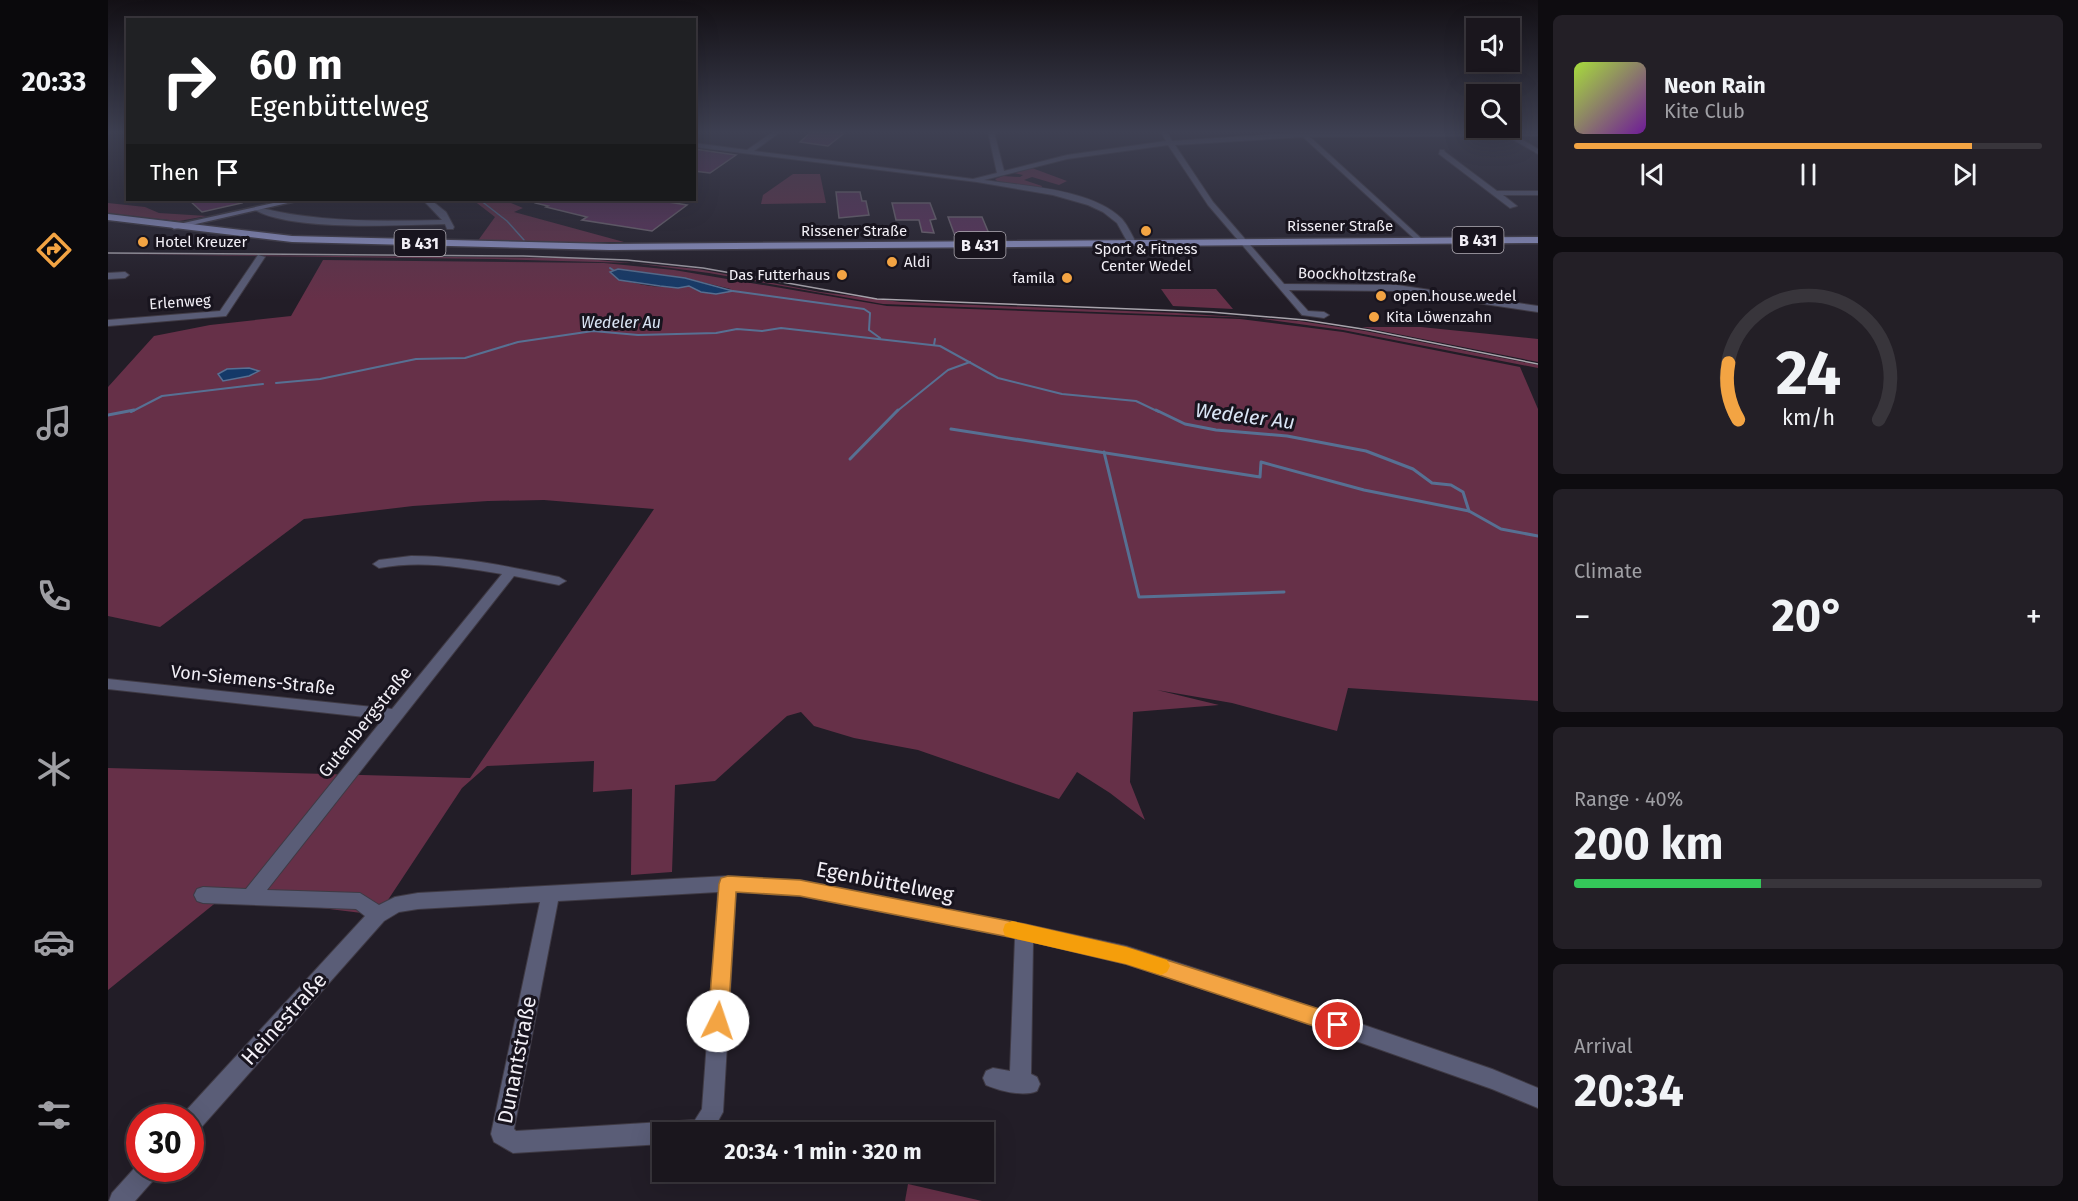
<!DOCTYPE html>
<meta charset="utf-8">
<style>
:root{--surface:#1a161d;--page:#231f26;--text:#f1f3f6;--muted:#9f9fa4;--line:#38353b;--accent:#f3a443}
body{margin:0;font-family:"Fira Sans",sans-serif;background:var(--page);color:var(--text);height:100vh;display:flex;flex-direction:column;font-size:22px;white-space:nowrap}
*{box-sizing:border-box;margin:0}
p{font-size:20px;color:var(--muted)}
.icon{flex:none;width:33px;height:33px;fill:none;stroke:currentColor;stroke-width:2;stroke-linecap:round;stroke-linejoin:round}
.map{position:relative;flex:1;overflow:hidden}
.sheet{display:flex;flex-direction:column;gap:15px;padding:15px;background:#0e0c10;width:540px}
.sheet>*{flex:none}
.banner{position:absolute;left:18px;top:18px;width:570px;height:183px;border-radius:0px;box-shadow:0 6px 24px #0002,0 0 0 2px var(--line);background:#202124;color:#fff;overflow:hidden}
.buttons{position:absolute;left:1358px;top:18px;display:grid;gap:12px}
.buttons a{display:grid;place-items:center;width:54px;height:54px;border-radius:0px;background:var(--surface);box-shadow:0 6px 24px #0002,0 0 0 2px var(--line);font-size:30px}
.speed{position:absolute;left:18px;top:1104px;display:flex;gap:12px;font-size:30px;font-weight:700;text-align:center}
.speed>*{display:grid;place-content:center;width:78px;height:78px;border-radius:50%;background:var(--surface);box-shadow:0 6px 24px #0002,0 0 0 2px var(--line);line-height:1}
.speed .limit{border:9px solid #d22;background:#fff;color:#111}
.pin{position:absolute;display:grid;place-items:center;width:51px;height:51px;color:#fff;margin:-26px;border:3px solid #fff;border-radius:50%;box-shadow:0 2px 6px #0007}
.me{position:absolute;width:66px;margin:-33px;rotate:4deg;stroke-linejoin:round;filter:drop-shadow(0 0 4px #0008)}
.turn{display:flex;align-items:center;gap:21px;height:126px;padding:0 24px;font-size:27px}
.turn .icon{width:78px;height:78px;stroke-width:2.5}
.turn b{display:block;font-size:42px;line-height:51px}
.then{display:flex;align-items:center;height:57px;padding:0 24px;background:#0003;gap:12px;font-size:22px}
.big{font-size:45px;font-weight:700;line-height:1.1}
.sheet .tile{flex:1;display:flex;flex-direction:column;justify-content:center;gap:9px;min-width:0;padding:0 21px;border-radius:9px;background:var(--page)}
.sheet .dial{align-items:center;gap:0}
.dial svg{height:156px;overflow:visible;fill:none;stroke:var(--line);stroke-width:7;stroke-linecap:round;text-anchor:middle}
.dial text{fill:var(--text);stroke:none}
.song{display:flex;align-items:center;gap:18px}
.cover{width:72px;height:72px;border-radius:9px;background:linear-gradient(135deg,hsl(80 70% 55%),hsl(280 70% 35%))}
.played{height:6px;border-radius:3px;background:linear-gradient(90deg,var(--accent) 85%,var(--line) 85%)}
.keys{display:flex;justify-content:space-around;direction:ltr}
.heat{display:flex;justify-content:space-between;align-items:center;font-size:33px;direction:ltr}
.charge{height:9px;border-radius:4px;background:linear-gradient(90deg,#34c759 40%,var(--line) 0)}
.trip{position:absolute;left:544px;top:1122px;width:342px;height:60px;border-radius:0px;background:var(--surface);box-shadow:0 6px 24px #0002,0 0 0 2px var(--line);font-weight:700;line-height:60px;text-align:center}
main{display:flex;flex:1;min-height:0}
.dock{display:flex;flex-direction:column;width:108px;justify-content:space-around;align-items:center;background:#0a090c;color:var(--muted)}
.dock .icon{width:42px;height:42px}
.dock .active{color:var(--accent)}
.dock b{font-size:27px;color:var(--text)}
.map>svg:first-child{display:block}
.green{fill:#663048;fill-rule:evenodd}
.water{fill:#143968;stroke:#577093;stroke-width:1.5}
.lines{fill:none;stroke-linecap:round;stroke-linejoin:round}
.stream-far2{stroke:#577093;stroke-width:1.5}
.stream-far1{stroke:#577093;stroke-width:2}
.stream{stroke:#577093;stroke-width:3}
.building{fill:#60325d;stroke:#776c76;stroke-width:1.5}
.street-casing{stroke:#3f3a44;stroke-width:2}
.secondary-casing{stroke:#3f3a44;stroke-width:3}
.primary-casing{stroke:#3f3a44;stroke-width:3}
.street{fill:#5a5d77;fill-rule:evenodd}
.secondary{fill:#7c7fa9;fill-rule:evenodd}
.primary{fill:#959acf;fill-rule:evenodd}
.tram{stroke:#a8a4ac;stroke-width:1.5}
.route{fill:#f3a443;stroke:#9e6b2c;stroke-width:1.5}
.slow{fill:#f59e0b}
.poi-dot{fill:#f3a443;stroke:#18141e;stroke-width:2}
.labels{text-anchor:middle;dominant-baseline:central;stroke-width:6;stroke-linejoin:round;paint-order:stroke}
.far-street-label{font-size:15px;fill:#f2eff6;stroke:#18141e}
.far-poi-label{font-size:15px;fill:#f2eff6;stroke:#18141e;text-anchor:start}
.shield{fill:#18141e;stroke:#b1adb5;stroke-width:1.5}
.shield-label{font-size:16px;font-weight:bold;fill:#f2eff6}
.far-water-label{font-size:16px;font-style:italic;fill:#d9e4f4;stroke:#18141e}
.street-label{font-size:18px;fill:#f2eff6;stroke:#18141e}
.water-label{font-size:20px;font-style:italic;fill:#d9e4f4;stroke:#18141e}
.near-street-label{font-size:21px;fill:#f2eff6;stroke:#18141e}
</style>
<main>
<nav class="dock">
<b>20:33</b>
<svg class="icon active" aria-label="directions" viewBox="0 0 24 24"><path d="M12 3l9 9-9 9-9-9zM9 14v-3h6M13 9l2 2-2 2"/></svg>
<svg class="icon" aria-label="music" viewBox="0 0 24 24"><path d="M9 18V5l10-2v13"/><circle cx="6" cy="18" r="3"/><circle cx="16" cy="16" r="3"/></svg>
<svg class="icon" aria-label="phone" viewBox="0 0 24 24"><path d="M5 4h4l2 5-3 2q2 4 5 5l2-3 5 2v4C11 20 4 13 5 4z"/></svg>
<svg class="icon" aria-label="climate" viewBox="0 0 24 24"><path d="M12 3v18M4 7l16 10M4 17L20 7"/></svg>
<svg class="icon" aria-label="car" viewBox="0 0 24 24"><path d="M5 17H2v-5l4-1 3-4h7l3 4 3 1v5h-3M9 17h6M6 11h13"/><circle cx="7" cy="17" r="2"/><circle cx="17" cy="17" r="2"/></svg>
<svg class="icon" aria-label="filters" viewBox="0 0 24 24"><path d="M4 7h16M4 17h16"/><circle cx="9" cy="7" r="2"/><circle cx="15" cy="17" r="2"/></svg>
</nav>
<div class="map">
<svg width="1430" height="1201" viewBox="0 0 1430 1201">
<rect width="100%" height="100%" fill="#221d27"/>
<g class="green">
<polygon points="924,168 959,181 951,185 924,177 916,180 934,186 933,188 890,182 887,179 895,176 912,177 915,175 906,173"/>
<polygon points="685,174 712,174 718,203 653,204 655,195"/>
<polygon points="365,200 396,200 415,208 406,212 516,242 369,242 387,217"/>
<polygon points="0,203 37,207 51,213 99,216 71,221 0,214"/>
<polygon points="0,254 468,258 590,269 712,292 793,302 1068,313 1191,321 1257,331 1430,365 1430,368 1235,330 1148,318 775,304 601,273 525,263 387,259"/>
<path d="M215 260 496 263 566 270 779 306 1132 319 1235 332 1412 367 1430 409V701L1240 688 1229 731 1124 703 1049 690 1111 705 1025 712 1022 782 1037 820 1002 793 969 772 951 799 810 750 746 738 706 726 693 712 679 716 607 781 567 785 564 872 523 875 524 789 485 792 486 761 379 766 354 788 270 915 116 896 0 990V768L362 778 546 509 436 500 380 501 305 506 196 519 52 627 0 616V387L46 336 102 325 183 316ZM510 269 577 278 623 289C603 296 602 292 583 286 578 284 570 287 564 287 551 288 510 283 502 272Z"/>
<polygon points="1053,289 1108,289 1125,309 1065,306"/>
<polygon points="1254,327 1313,327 1430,339 1430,362"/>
<polygon points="800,1184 874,1201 797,1201"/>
</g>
<g class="water">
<polygon points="510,269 577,278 625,291 608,294 593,292 581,286 570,288 552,286 511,280 502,272"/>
<polygon points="141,368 151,371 141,376 115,381 110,374 119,369"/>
</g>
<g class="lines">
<g class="stream-far2">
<polyline points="0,134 2,132"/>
<polyline points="372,200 399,221 416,240"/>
</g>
<g class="stream-far1">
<polyline points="502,268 505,270"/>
<polyline points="625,291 756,309 762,313 761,330 772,338"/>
<polyline points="826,345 827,339"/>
<polyline points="168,383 212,379 308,359 357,358 410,342 485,331 530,335 608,333 629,329 654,331 673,328 832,346 890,378 954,394 1028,401 1051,412"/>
<polyline points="23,412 54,396 155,384"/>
<polyline points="788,412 840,370 862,362"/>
</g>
<g class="stream">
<polyline points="1048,410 1077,424 1108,430 1179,436 1258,451 1305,469 1324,483 1343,485 1355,492 1361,511 1393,529 1430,536"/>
<polyline points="0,415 26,410"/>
<polyline points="843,429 1152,477 1153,462 1256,490 1361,511"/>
<polyline points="996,452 1031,597 1176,592"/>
<polyline points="742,459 790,410"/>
</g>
</g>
<g class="building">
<polygon points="703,132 734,132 735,134 720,146 692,142"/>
<polygon points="586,149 628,155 602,173 586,171"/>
<polygon points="728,192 752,192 754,201 758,201 761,215 731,218"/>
<polygon points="81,200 133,200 134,203 94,212"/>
<polygon points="427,200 521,201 548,200 579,205 544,231 474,220 479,217 438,207 440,206 427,203"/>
<polygon points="784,203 822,203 828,219 822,220 826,233 814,232 811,220 788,220"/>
<polygon points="840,217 874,217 882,236 847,236"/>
</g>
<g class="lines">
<g class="street-casing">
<g id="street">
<path d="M665 132H672L646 151 865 179 889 173 880 132H886L896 171 959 155 1058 141 1053 132H1059L1064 141 1195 132H1430V136H1408L1430 149V154L1399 136 1202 137 1314 239 1315 241 1311 243 1195 137 1067 145 1105 202 1176 284 1289 285 1430 306V312L1289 291 1181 290 1200 311 1216 312 1221 315 1216 318 1194 315 1100 205 1060 145 959 159 876 180C916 186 984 189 1014 219 1020 226 1024 235 1028 243L1024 245 1020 243 1009 223 995 212 980 205 945 195 869 182 586 147V143L639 150Z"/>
<polygon points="1332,150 1336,150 1337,152 1389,191 1430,191 1430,195 1395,195 1409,206 1402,208 1331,154"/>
<path d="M315 200H323L338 212 346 227 345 229H339L337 224C291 225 182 232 145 209L149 207C211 223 271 221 334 220Z"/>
<polygon points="150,255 157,257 118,316 0,326 0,320 112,311"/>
<polygon points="0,273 17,272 21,275 17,278 0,279"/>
<path d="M303 556C353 556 402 567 451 577L458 581 451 585 406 576 159 890 252 893 271 905 287 897 310 893 620 876 692 880 916 924 1018 946 1163 993 1384 1069 1430 1088V1108L1384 1089 1163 1011 1018 964 925 942 923 1074 929 1077 932 1084 929 1091C915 1097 892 1091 878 1085L875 1078 878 1071 885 1068 902 1071 907 938 692 896 628 892 615 1112 604 1132H555V1144L405 1153 386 1142 383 1134 432 902 310 909 291 912 276 921 90 1131 82 1133V1118H74V1115L257 916 248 909 95 903 89 901 86 895 89 889 95 887 138 889 275 719 0 689V679L284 709 394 574C352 567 313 560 271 568L265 564 271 560ZM610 892 594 1109 587 1120 408 1131 406 1129 450 901Z"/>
<polygon points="32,1162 32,1168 52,1168 49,1176 27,1201 1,1201 4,1193"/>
</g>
</g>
<g class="secondary-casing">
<polygon id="secondary" points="179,200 193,200 66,229 62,226"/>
</g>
<g class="primary-casing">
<polygon id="primary" points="0,214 184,236 502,244 1430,237 1430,243 502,250 184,242 0,220"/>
</g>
<use href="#street" class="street"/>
<use href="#secondary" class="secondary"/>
<use href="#primary" class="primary"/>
<polyline class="tram" points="0,253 415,256 519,260 595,268 769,299 1102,312 1197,320 1261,330 1430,364"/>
</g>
<linearGradient id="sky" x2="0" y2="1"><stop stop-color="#131015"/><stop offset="0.44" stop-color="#3e4052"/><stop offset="1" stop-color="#3e4052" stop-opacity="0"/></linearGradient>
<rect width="1430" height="300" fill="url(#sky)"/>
<polygon class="route" points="620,876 692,880 916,924 1018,947 1230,1015 1237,1018 1240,1025 1237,1032 1230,1034 1018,964 916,940 692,896 628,892 620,1021 617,1027 610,1030 603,1027 600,1021 611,884 613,878"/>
<polygon class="slow" points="904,921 1018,947 1059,960 1062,966 1059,972 1053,975 1018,964 904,938 897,936 895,930 897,924"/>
<g class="poi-dot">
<circle cx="1038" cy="231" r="6"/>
<circle cx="35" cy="242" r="6"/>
<circle cx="784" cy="262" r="6"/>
<circle cx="734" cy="275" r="6"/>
<circle cx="959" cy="278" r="6"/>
<circle cx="1273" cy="296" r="6"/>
<circle cx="1266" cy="317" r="6"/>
</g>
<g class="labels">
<g class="far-street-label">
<text x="1232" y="226">Rissener Straße</text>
<text x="746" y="231">Rissener Straße</text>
<text transform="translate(1249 275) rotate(2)">Boockholtzstraße</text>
<text transform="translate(72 302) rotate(-4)">Erlenweg</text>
</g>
<g class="far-poi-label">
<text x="47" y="242">Hotel Kreuzer</text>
<text x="1038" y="249" text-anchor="middle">Sport &amp; Fitness<tspan x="1038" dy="17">Center Wedel</tspan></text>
<text x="796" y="262">Aldi</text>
<text x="722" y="275" text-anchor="end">Das Futterhaus</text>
<text x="947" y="278" text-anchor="end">famila</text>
<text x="1285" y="296">open.house.wedel</text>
<text x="1278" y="317">Kita Löwenzahn</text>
</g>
<g class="shield">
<rect x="1344.5" y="227" width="51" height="26" rx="4.5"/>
<rect x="286.5" y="230" width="51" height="26" rx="4.5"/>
<rect x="846.5" y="232" width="51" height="26" rx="4.5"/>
</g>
<g class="shield-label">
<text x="1370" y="240">B 431</text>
<text x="312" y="243">B 431</text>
<text x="872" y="245">B 431</text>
</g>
<g class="far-water-label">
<text x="513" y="322">Wedeler Au</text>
</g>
<g class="street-label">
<text transform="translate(145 680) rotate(6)">Von-Siemens-Straße</text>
<text transform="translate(257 722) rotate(-51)">Gutenbergstraße</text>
</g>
<g class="water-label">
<text transform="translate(1137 416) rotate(7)">Wedeler Au</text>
</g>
<g class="near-street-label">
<text transform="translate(777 882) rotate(11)">Egenbüttelweg</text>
<text transform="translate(176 1019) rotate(-48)">Heinestraße</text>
<text transform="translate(409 1060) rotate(-79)">Dunantstraße</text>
</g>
</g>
</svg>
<div class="buttons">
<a><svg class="icon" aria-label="sound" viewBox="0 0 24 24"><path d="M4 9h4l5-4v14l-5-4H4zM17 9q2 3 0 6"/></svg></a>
<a><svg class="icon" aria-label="search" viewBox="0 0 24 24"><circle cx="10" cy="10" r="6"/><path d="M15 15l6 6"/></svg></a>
</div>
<div class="speed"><div class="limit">30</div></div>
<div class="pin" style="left:1230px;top:1025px;background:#d93025"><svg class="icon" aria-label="arrive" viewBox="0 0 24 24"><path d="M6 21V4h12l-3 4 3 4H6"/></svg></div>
<svg class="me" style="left:610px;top:1021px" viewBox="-20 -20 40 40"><circle r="19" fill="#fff"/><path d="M0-13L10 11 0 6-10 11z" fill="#f3a443"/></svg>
<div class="trip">20:34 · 1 min · 320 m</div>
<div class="banner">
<div class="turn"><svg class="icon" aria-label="right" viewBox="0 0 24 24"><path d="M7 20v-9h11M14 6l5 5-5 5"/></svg><div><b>60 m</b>Egenbüttelweg</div></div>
<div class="then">Then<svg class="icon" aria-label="arrive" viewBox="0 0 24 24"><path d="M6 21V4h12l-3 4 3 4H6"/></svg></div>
</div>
</div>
<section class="sheet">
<div class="tile">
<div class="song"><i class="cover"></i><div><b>Neon Rain</b><p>Kite Club</p></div></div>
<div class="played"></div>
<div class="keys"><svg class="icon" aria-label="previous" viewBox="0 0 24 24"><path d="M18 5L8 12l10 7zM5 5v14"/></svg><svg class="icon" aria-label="pause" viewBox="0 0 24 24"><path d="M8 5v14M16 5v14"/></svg><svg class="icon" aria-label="next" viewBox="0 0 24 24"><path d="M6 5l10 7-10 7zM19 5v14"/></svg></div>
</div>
<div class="tile dial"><svg viewBox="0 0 100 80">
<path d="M14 69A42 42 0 1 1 86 69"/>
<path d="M14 69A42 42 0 0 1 9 40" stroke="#f3a443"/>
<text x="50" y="56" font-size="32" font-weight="700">24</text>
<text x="50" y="72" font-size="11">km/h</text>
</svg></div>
<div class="tile"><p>Climate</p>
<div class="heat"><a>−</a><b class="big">20°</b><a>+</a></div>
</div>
<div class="tile"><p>Range · 40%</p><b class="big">200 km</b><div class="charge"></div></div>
<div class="tile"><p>Arrival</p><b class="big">20:34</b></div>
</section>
</main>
